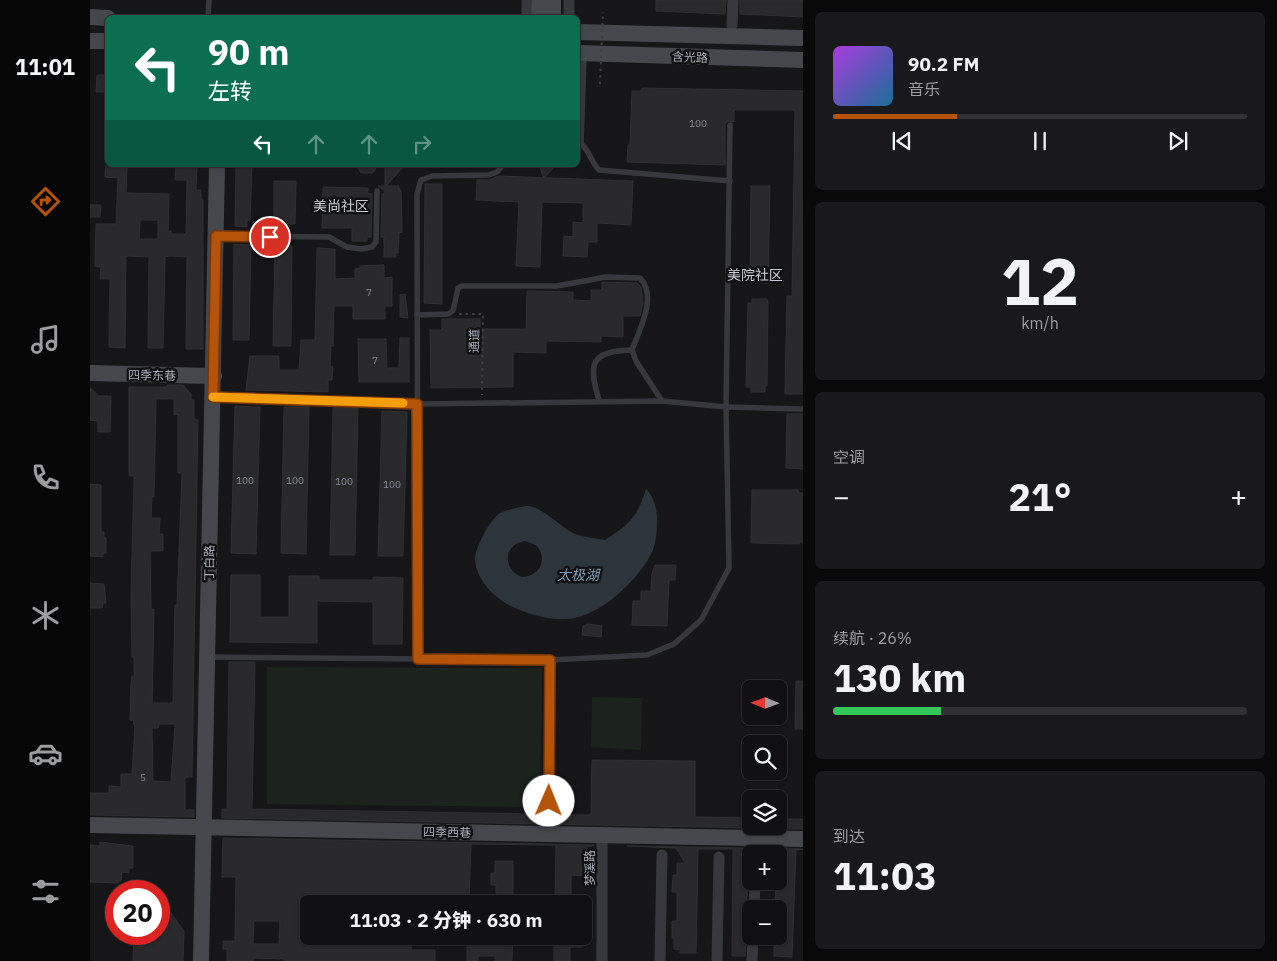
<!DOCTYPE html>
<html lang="zh">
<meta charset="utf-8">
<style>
:root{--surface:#101012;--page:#19191b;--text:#f1f3f6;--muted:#9c9d9f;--line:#303032;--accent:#b45309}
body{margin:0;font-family:"IBM Plex Sans","Noto Sans SC",sans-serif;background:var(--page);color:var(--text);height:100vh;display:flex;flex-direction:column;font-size:19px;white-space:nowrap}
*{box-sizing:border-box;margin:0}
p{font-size:16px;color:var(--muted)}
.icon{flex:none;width:28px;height:28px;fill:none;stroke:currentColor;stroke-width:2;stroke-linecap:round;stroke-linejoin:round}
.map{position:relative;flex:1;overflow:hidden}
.drawer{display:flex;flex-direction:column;gap:12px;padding:12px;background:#09090a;width:474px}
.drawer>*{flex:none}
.hud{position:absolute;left:15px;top:15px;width:475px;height:152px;border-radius:8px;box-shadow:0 1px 4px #0004,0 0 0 1px var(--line);background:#0b6e4f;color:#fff;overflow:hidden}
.needle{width:32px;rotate:271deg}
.tools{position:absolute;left:652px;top:680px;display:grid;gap:10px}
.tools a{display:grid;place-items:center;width:45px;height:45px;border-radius:8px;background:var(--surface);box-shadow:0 1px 4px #0004,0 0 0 1px var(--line);font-size:25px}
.speed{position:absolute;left:15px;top:880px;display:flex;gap:10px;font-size:25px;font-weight:700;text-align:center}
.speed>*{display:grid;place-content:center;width:65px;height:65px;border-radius:50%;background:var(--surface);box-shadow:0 1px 4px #0004,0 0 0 1px var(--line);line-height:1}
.speed .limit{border:8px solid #d22;background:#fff;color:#111}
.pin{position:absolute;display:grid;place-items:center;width:42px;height:42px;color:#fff;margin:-21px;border:2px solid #fff;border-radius:50%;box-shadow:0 1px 5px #0007}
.me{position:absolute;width:55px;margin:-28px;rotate:1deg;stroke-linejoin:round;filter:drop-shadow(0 0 4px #0008)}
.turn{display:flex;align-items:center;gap:18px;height:105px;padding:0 20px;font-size:22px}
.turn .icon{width:65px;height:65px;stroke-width:2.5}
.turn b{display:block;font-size:35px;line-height:42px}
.lanes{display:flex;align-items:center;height:48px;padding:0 20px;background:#0003;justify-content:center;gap:25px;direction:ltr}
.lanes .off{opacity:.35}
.big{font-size:38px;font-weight:800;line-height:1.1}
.drawer .widget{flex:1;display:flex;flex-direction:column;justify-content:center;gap:8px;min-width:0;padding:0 18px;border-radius:8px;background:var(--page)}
.drawer .dial{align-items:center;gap:0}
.dial b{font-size:65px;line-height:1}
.song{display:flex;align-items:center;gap:15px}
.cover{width:60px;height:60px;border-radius:8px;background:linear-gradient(135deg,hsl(280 70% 55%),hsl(200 70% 35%))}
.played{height:5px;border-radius:2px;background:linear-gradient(90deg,var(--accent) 30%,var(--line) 30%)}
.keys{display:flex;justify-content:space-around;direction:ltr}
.heat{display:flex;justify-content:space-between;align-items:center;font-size:28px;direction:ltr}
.charge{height:8px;border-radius:4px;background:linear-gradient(90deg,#34c759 26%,var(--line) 0)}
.trip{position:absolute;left:210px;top:895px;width:292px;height:50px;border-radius:8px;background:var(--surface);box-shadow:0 1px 4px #0004,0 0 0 1px var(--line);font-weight:800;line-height:50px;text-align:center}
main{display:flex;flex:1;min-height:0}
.menu{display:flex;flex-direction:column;width:90px;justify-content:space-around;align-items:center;background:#060607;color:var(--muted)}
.menu .icon{width:35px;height:35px}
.menu .on{color:var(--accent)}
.menu b{font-size:22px;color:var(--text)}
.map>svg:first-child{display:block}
.green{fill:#1c231d}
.water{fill:#2c353c;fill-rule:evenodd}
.building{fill:#29292c;stroke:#303034;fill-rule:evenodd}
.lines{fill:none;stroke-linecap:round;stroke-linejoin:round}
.path{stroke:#3d3f44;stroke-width:2;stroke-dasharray:2.5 4;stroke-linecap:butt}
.lane{stroke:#37383d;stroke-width:5.5}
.street{stroke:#37383d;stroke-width:11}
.secondary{stroke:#45474d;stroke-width:16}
.path-bridge{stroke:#3d3f44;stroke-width:2;stroke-dasharray:2.5 4;stroke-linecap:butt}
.route-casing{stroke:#753606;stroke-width:12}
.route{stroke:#b45309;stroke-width:9}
.slow{stroke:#f59e0b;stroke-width:9}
.labels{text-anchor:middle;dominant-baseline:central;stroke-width:5;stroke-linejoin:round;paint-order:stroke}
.number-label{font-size:10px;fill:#888b94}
.street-label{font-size:12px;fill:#a8adb8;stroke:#111113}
.neighbourhood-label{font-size:14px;fill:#c9ccd4;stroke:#111113}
.water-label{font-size:14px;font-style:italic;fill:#7f9bb3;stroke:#111113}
</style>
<main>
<nav class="menu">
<b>11:01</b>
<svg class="icon on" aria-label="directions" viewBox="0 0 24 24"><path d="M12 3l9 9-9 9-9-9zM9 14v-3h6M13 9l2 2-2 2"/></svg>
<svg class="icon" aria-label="music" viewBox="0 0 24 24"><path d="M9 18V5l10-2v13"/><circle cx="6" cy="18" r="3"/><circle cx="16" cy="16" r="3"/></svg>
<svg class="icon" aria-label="phone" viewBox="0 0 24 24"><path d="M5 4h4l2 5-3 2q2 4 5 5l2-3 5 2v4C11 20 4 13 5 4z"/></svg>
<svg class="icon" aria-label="climate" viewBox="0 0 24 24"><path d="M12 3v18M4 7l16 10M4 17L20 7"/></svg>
<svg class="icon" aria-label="car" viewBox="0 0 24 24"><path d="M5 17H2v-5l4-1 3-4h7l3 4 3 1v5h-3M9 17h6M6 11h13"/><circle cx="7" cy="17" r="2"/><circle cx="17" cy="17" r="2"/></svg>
<svg class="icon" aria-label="filters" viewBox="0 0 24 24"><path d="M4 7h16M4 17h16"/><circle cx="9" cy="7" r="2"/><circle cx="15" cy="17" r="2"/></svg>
</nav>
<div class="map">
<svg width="714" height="961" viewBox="0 0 714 961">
<rect width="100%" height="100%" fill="#161618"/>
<g class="green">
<polygon points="177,667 452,668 450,807 177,804"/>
<polygon points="502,697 552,698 551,750 501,747"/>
</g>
<path class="water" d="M556 489C563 496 566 505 567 516 567 527 567 539 563 550 551 578 510 617 478 619 462 620 444 616 430 610 409 603 386 582 385 559 385 548 401 518 410 513 417 510 429 507 436 506 451 505 471 528 485 534 494 537 505 538 515 540 539 525 548 516 556 489ZM435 541 446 545C458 558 451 576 432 577 412 570 413 544 435 541Z"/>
<g class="building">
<polygon points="566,0 636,0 635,14 566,11"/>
<polygon points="650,0 714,0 714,17 650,14"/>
<polygon points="7,75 18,75 18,92 6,92"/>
<polygon points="552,88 714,91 712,394 695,394 697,296 702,296 705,110 644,110 644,122 638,121 635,124 635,165 537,162 538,145 540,145 542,91 552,91"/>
<path d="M16 165H37L36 193 79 194 78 231H81V234H96L97 180H85L86 165H107L106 190H111V200H113V349H96L97 257 80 256 75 257 73 348H58L59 257 36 256 35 348 19 347 20 279H10L11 267 5 266 6 224H26L28 178 15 177ZM50 220H68V239H49Z"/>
<polygon points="266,165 288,165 283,173 271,173"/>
<polygon points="295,165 315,165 296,186 309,186 309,190 311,190 312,233 309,232 308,253 306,252 306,257 294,257 294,237 291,237 292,194 295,194 295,191 288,186 295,186"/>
<polygon points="449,165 466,165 454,178"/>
<polygon points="146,167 162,167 160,220 157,220 157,227 145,226"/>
<polygon points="409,176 543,181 541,225 507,223 507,242 498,242 497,257 473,256 474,236 483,237 483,222 493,223 493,203 452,202 450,267 426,266 429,202 386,200 387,180 399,180"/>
<polygon points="184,181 206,181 205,224 184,224"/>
<polygon points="335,184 352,184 352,304 334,303"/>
<polygon points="661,186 680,186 678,283 660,283"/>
<polygon points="233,187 278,188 278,194 282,194 281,237 277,237 277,241 262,241 262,228 232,228"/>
<polygon points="0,205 11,205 10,217 0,217"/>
<polygon points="144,244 161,245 159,340 143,340"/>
<polygon points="185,246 202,246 201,346 183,346"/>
<polygon points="227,248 245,249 245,279 265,278 265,269 270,268 270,266 294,265 294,278 302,277 302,306 295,306 295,319 263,319 263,306 244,306 243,346 241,346 240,366 243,367 242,380 238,380 238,392 156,390 160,356 189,356 189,370 209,370 211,340 225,340"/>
<polygon points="512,282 547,283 551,287 553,303 550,316 533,316 533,337 511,336 511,342 456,341 456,353 423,352 423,387 341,388 340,330 352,330 352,319 390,319 390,329 436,329 437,291 483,292 483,300 501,301 501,290 512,290"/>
<polygon points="315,294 318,318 310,317 310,295"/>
<polygon points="662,299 677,299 678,304 677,386 675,386 675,392 661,392 661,387 656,387 658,303 662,303"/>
<polygon points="310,338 319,338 319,382 269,382 268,339 296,339 297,368 309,368"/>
<path d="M77 385H93L101 394V400H104V419L108 420 102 777H95V810H104V817L0 815V793H19V786L31 787V774H42L45 728 43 720H40L41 684 42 676H44V657H42L41 594 44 476H39V387H77ZM66 399H84V415L88 414V473H92L87 605H85L83 703H62L64 609H61L60 551H73V534H69L70 518H61L62 497H64ZM69 724H85L81 782 63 781 62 728H68Z"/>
<polygon points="0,388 9,396 21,396 20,432 8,432 8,421 0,420"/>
<polygon points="145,406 170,407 166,554 141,553"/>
<polygon points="194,407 219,407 216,554 191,553"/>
<polygon points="243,408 268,408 265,555 240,555"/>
<polygon points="292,411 317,412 313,556 288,556"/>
<polygon points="697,414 714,414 714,469 696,468"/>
<polygon points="0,484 11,485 11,532 14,532 14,538 16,538 16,553 13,553 13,557 0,556"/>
<polygon points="662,490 708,490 708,493 714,493 714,542 709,542 709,544 661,543"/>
<polygon points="565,565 586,565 585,580 579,580 577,626 542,625 543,601 551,601 551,591 561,591 562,573"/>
<polygon points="141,575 170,575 170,617 199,617 199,576 229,576 229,580 283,580 283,577 313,578 312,644 283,644 283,602 280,602 227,601 227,643 140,642"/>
<polygon points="0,583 14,584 16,603 13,603 12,608 0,608"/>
<polygon points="498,624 512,626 511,637 492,635 493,626"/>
<polygon points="139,662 165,662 162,809 445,814 445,806 463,807 463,815 501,815 502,760 605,761 605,817 661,818 661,826 689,826 689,819 714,819 714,829 132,818 132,809 137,809"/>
<polygon points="706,681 714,681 713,729 705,729"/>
<path d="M133 838 504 845V846H496L495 876 481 875V895H496V904H465L466 845 381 844 379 901 346 900V904H217L216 936H322L321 950H345V961H194V959L163 958V961H137V949H133V941H145L146 877H132ZM164 921H190L189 944H163Z"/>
<polygon points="10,842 43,846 43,868 39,868 39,873 32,872 31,881 28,881 28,883 0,882 0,845 10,846"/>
<polygon points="537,846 714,849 706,850 702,957 684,956 684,936 689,936 689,909 685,909 686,881 689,881 689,854 686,854 686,850 660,849 656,909 659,914 659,930 656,936 655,956 642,956 643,849 608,849 606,953 590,953 590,950 584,949 584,938 582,938 582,921 587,921 587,892 582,892 583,875 587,875 587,863 595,863 586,848"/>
<polygon points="405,861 423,861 423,904 406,904 406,885 401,885 401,873 405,873"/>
<polygon points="69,896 94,931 93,961 43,961 44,934 69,934"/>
<polygon points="377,936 389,936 388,945 405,945 405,936 423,936 422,961 405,961 405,956 388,956 388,961 377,961"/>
<polygon points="464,936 494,936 493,947 480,947 480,961 464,961"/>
</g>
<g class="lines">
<polyline class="path" points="369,314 393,314 392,395"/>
<g class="lane">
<polyline points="118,18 119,0"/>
<path d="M488 144H491C500 151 501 162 509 170L640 181"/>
<polyline points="491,144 494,56"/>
<polyline points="126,236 239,237 257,247 271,249 282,247 286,242 287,191"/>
<path d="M327 315 358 314 363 311 368 288 372 286H467L516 277 550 278C568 296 549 331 542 350"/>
<polyline points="123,397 327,404 572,401 636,407 714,409"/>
<path d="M509 400C498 364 500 351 542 350L546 361 572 401"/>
<polyline points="117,657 460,660 557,655 584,644 611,620 639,568 636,407 640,125"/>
<polyline points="328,659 327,194 331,180 342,176 399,175 407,172 413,165"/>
<polyline points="459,801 460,660"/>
</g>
<g class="street">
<polyline points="437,18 437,0"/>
<polyline points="479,18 479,0"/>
<polyline points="642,25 643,0"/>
<polyline points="664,909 665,881"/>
<polyline points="512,961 512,836"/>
<polyline points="570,961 572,855"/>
<polyline points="627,961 629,857"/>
<polyline points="662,961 663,936"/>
</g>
<g class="secondary">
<polyline points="0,17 18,18"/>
<polyline points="449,18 450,0"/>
<polyline points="463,18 463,0"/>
<polyline points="488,32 714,38"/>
<polyline points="0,41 18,41"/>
<polyline points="488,53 714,60"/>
<polyline points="0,373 124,376"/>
<polyline points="0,825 714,839"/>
<polyline points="111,961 127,165"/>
</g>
<polyline class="path-bridge" points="510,84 513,12"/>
</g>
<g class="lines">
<g class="route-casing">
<polyline id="route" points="180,237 126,236 123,397 327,404 328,659 460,660 459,801"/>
</g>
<use href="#route" class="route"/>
<polyline class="slow" points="123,397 313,403"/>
</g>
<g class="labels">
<g class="number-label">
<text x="608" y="123">100</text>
<text x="279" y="292">7</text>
<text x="285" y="360">7</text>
<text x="155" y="480">100</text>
<text x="205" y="480">100</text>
<text x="254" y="481">100</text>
<text x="302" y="484">100</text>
<text x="53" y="777">5</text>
</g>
<g class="street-label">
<text transform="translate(600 57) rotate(2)">含光路</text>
<text transform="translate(384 341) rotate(-89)">通道</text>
<text transform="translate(62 375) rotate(1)">四季东巷</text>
<text transform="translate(119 563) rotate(-89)">丁白路</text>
<text transform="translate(357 832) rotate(1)">四季西巷</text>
<text transform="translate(499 868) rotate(-90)">梦溪路</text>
</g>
<g class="neighbourhood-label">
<text x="251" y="206">美尚社区</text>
<text x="665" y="275">美院社区</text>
</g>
<g class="water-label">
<text x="488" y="575">太极湖</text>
</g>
</g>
</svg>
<div class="tools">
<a><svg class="needle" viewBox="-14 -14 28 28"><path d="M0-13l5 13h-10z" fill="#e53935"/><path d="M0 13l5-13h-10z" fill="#9c9d9f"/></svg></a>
<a><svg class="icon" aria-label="search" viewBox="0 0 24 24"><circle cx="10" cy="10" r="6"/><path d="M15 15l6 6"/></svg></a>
<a><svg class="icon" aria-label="layers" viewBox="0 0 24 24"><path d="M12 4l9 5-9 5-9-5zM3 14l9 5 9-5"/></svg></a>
<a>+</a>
<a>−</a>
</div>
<div class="speed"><div class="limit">20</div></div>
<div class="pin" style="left:180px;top:237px;background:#d93025"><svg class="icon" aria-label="arrive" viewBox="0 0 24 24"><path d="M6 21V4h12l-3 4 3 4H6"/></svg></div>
<svg class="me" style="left:459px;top:801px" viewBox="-20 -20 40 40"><circle r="19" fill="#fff"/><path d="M0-13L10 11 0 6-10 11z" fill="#b45309"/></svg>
<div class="trip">11:03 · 2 分钟 · 630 m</div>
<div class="hud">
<div class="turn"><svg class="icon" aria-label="left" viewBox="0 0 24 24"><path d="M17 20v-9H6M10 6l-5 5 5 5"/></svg><div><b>90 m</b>左转</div></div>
<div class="lanes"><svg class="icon" aria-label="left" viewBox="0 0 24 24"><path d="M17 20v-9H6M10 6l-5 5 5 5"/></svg><svg class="icon off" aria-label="ahead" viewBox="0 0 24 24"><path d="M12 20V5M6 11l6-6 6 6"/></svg><svg class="icon off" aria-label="ahead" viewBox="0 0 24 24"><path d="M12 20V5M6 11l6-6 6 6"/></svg><svg class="icon off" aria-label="right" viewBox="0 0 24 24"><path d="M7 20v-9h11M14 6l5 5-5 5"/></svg></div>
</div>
</div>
<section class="drawer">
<div class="widget">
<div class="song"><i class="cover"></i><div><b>90.2 FM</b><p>音乐</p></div></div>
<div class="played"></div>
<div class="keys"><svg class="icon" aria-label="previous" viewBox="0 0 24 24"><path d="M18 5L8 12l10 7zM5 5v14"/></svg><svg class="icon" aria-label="pause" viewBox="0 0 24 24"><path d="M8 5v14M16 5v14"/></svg><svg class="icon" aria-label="next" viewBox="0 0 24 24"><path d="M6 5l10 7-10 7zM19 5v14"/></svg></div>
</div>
<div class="widget dial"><b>12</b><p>km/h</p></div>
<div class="widget"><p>空调</p>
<div class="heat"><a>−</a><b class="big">21°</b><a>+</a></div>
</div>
<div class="widget"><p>续航 · 26%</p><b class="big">130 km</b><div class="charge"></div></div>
<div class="widget"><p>到达</p><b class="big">11:03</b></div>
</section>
</main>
